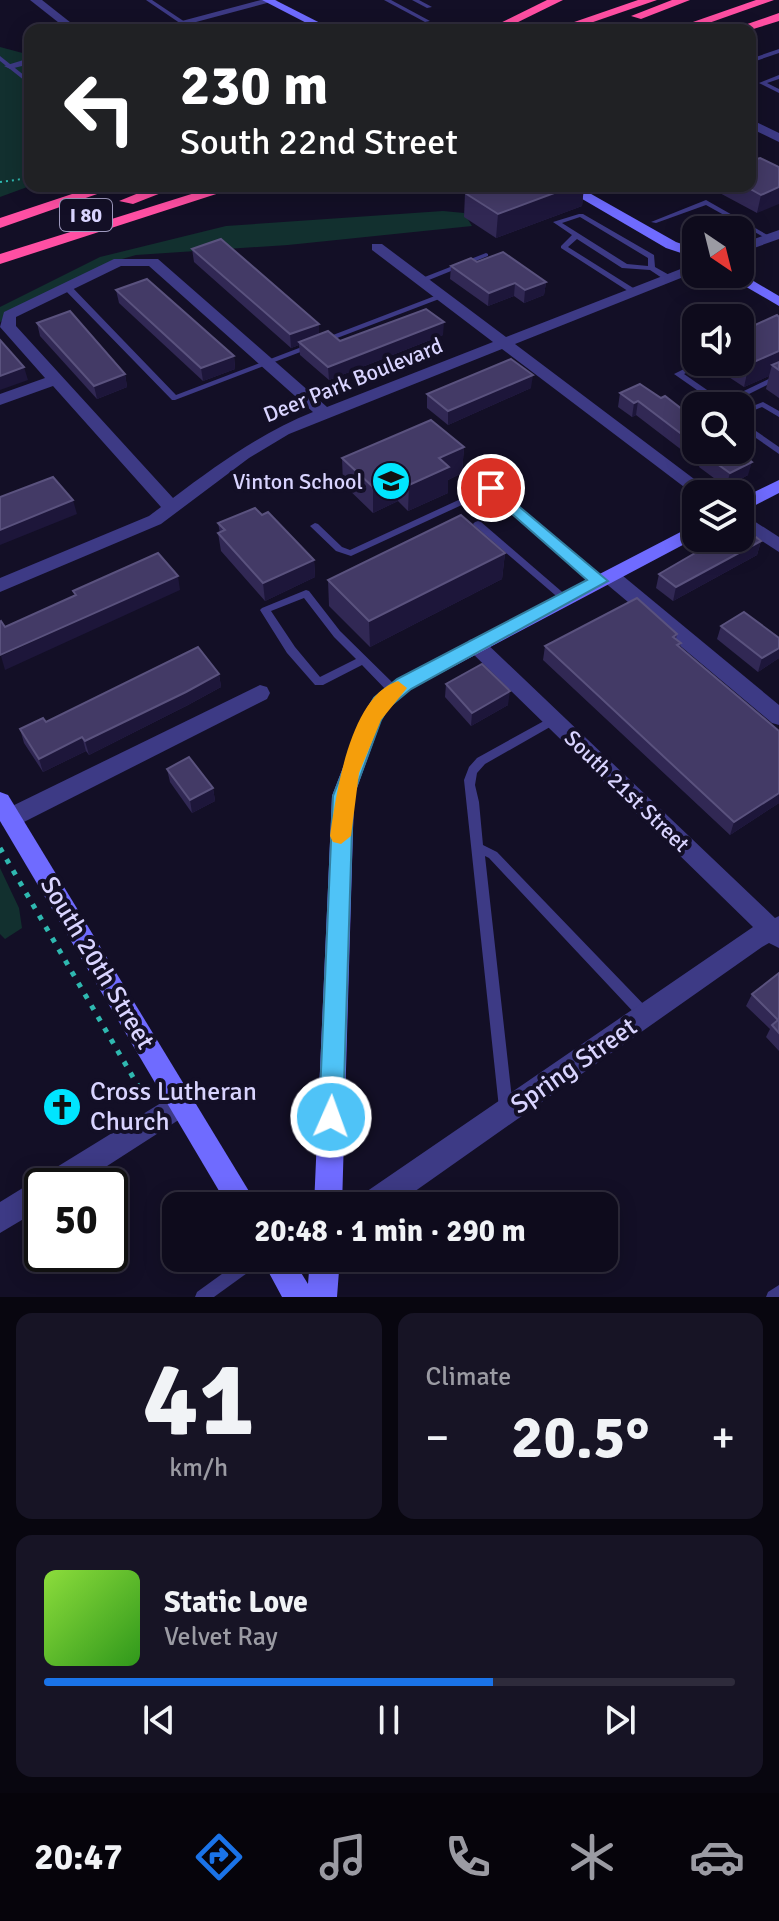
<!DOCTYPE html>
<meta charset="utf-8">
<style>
:root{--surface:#0e0b1c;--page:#171425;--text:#f1f3f6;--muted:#9b9ba3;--line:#2e2b3b;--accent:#1a73e8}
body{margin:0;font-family:Signika,sans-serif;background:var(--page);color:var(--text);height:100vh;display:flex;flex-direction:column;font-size:30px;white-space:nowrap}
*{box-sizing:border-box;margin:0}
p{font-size:26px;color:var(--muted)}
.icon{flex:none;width:44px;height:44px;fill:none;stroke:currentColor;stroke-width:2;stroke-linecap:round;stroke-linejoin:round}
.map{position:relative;height:1297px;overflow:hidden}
.sheet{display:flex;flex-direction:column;gap:16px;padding:16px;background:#08060f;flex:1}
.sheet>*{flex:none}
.banner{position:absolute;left:24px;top:24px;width:732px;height:168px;border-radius:16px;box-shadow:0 4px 20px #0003,0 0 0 2px var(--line);background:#202124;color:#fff;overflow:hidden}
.needle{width:52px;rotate:145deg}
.tools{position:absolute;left:682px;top:216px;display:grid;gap:16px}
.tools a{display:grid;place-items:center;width:72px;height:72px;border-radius:16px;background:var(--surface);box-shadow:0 4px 20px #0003,0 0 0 2px var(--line);font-size:40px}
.speed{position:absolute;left:24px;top:1168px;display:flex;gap:16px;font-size:40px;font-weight:700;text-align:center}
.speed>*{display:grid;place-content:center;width:104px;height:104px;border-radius:50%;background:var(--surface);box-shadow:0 4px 20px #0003,0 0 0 2px var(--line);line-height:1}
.speed .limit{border:4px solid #111;border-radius:12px;background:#fff;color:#111}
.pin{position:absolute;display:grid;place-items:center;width:68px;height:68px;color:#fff;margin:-34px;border:4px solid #fff;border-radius:50%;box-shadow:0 2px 8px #0007}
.me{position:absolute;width:88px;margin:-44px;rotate:2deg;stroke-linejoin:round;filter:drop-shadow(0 0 6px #0008)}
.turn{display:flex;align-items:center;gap:28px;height:168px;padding:0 24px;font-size:36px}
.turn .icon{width:104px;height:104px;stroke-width:2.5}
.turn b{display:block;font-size:56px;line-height:68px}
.big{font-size:60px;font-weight:800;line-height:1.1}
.sheet .tile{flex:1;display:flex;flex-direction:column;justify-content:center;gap:12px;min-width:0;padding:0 28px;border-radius:16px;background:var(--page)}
.sheet .dial{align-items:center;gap:0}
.dial b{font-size:104px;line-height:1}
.song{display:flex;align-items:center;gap:24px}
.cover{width:96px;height:96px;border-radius:12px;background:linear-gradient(135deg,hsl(90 70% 55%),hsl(110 70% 35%))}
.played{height:8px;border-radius:4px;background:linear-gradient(90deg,var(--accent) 65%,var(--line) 65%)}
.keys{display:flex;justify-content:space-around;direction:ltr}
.heat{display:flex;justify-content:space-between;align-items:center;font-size:44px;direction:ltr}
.sheet .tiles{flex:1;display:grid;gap:16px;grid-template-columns:1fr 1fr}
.tile:last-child{grid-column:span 2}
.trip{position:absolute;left:162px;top:1192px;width:456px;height:80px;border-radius:16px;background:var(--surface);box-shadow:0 4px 20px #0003,0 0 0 2px var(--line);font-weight:800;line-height:80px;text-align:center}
.menu{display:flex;height:128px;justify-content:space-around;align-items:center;background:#06040b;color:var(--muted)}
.menu .icon{width:56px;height:56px}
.menu .on{color:var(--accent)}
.menu b{font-size:36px;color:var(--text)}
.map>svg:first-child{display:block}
.green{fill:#12302f}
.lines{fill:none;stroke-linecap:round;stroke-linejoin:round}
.path-far1{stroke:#2fb8b0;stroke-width:2;stroke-dasharray:2 4;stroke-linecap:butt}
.path{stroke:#2fb8b0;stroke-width:5;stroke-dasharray:5 8;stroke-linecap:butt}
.lane{fill:#3d3a85;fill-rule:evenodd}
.street{fill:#3d3a85;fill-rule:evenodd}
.secondary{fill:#6f6bff;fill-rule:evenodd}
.highway{fill:#ff4fa3;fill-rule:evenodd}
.wall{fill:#312854}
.shaded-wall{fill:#1d163a}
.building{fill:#433a66;stroke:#5a527e;stroke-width:2}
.route{fill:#4fc3f7;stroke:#337fa1;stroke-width:2}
.slow{fill:#f59e0b}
.labels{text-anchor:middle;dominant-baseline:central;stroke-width:8;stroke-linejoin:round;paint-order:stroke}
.shield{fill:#130f26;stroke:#9e99be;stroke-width:2}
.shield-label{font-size:20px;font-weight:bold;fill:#d9d4ff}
.street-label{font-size:22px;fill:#d9d4ff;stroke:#130f26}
.poi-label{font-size:22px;fill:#d9d4ff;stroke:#130f26;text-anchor:end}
.near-street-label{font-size:26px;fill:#d9d4ff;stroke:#130f26}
.near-poi-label{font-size:26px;fill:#d9d4ff;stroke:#130f26;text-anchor:start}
</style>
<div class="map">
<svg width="779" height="1297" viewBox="0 0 779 1297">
<rect width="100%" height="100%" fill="#130f26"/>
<g class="green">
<polygon points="0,47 30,55 30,72 24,82 30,87 30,186 0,197"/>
<polygon points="443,211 464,213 472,226 288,245 136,255 108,263 70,281 0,322 0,307 100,257 226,226"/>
<polygon points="0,868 19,908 22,928 5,939 0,934"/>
</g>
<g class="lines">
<polyline class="path-far1" points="0,182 30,178"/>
<polyline class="path" points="0,848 148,1103"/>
<g class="lane">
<polygon points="146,0 152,0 197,30 190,30"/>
<polygon points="384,0 391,0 430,21 425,22"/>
<polygon points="412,0 419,0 432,7 427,8"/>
<polygon points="779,49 779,53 750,63 750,59"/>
<polygon points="0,56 30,80 30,85 0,61"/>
<polygon points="779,75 779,79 767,83 779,89 779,93 759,83"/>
<polygon points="706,200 771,237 772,238 767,239 706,205 656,223 651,222"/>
<path d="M579 214H583L654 255 655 267 671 276V280H665L650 270 622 268 577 239 568 247 638 291 634 293H631L561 248V246L572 235 553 222ZM580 217 648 258V266L627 264 562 223Z"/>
<polygon points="486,253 488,254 488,256 424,282 417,280"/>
<polygon points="64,285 70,285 176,395 440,294 446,294 447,296 175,400 172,400 64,289"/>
<polygon points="698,362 708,362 684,374 723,401 779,374 779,379 725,406 715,406 717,404 674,374"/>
<polygon points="763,402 779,411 779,417 762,407 740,416 740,411"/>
<polygon points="740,420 779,447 779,454 740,427"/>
<polygon points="491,485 494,486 603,579 605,581 603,583 597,583 490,492 351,556 336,551 310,526 315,523 318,524 342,547 350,550"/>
<polygon points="478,521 481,522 568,597 570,599 568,601 562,601 475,526 473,524 475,522"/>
<path d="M306 590 309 591 340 631 398 688 399 691 398 694H390L362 665 323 685H315L287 653 260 610 262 608ZM304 598 334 637 356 659 320 677 295 647 271 611Z"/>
<polygon points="553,716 557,717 558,720 557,723 485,764 477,773 475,785 479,802 483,845 497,852 650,1011 651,1015 650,1019 645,1021 640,1019 489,858 485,856 513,1108 511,1113 506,1115 501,1113 499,1108 464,780 469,767 477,758"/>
<polygon points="244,1258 263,1258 261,1263 214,1297 195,1297 197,1292"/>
<polygon points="779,1285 779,1297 766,1297 768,1292"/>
</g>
<g class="street">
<polygon points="30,0 42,0 80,30 68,30"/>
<polygon points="261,0 278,0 166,30 148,30"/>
<polygon points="30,58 30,64 10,69 4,66"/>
<polygon points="750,119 779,133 779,142 750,128"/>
<polygon points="779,230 779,239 740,253 740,244"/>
<path d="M372 244H382L506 337 696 263V272L515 344 714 494 696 496 502 349 289 434 249 458 161 524 0 592V578L149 516 161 507 53 386 0 405V394L45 378 0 327 4 312 114 259H158L327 407 493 342 372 250ZM121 266H149L313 412C261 433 218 464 173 498L16 326V317Z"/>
<polygon points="740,512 779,537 779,552 740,527"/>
<polygon points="610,569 617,571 779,705 779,725 772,723 603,581 601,576"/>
<polygon points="476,638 483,640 775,918 779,916 779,948 769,943 762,947 394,1206 356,1206 360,1196 753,927 469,650 466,645 469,640"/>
<polygon points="260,685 267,687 270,693 267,699 18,825 10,827 2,825 2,811"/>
<polygon points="182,1090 191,1094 195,1103 191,1112 76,1186 42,1186 42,1208 0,1233 0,1202"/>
</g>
<g class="secondary">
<polygon points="262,0 275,0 334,30 320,30"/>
<polygon points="560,186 577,186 676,242 696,249 696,258 666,248"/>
<polygon points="740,273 779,296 779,306 724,274"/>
<polygon points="779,480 779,493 740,513 740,499"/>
<polygon points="696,524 696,538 411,689 388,709 381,721 354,796 342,1206 314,1206 332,796 364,713 374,697 397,679"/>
<polygon points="0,792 8,795 258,1206 228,1206 0,821"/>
<polygon points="261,1258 292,1258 308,1284 310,1258 340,1258 337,1297 282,1297"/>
</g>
<g class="highway">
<polygon points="547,0 563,0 502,30 486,30"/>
<polygon points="638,0 657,0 570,30 551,30"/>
<polygon points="672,0 690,0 641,19 631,16"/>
<polygon points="756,0 774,0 689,30 670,30"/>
<polygon points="779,13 779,21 750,30 730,30"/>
<polygon points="96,186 120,186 0,228 0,218"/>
<polygon points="156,186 179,186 133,204 119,201"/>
<polygon points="217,186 241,186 0,264 0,254"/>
</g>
</g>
<g class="wall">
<polygon points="779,167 757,213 716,191 717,186 750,186"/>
<polygon points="484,186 584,186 582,206 496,238 464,217 465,193"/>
<polygon points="192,249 319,335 340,341 443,335 329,380 300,355 299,345 291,348 194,262"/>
<polygon points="477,262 546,282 544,295 524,303 514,296 488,306 450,279 451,266"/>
<polygon points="116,290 234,356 235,369 203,381 119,303"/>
<polygon points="779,317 779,398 766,389 769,376 744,387 712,366 712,362 740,362 740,332"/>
<polygon points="37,323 125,374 127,387 97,399 40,336"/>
<polygon points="531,388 448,425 427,408 427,394"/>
<polygon points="620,393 661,398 696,420 696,450 737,450 748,475 726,487 699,467 700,464 636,415 632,417 618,407"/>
<polygon points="464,447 462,473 448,480 448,493 408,511 398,501 373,513 343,484 342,458"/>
<polygon points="262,515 314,560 315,577 265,601 221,551 218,533 220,533 218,523"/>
<polygon points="761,541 757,555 673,601 656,588 659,574"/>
<polygon points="505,553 502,579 370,647 329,606 328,580"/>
<polygon points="721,626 779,638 779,658 758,672 717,639"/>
<polygon points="677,634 676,639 681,643 680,648 779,731 779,803 730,835 543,660 545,646"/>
<polygon points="219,674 221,687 188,705 89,755 86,751 43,772 24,743 20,729"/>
<polygon points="446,684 508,705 471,726 445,697"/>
<polygon points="167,769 213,788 215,801 192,813 170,782"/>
<polygon points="779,973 779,1051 766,1037 770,1029 746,1006 752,994"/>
</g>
<g class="shaded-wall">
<polygon points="573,186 584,186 582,206 496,238 498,214"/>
<polygon points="779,187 779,204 757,213 761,195"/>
<polygon points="546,282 544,295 524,303 525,290"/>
<polygon points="515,283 514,296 488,306 489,293"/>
<polygon points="444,322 443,335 329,380 328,367"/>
<polygon points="319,324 319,337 299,342 299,345 291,348 290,334"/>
<polygon points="779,351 779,370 772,365 769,376 744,387 749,364"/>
<polygon points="234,356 235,369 203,381 201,368"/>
<polygon points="24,367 28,380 0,390 0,376"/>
<polygon points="125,374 127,387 97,399 94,386"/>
<polygon points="533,375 531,388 448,425 448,411"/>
<polygon points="638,401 636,415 632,417 634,403"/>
<polygon points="464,447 462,473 448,480 448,493 408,511 409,485 439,458"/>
<polygon points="752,462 748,475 726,487 730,473"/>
<polygon points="399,475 398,501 373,513 373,487"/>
<polygon points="73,500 77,514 0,545 0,530"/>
<polygon points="761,541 757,555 673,601 676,587"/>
<polygon points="505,553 502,579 370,647 369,621"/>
<polygon points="314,560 315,577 265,601 263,583"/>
<polygon points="178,576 180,590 5,670 1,656"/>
<polygon points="779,648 779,658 758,672 762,658"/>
<polygon points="219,674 221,687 188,705 89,755 85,741"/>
<polygon points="510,691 508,705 471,726 472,713"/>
<polygon points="82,737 86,751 43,772 39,759"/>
<polygon points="213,788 215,801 192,813 190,800"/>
<polygon points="779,793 779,803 730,835 734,822"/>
</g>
<g class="building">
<polygon points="760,158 779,167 779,187 761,195 745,186 750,186 750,161"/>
<polygon points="484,186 573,186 498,214 465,193"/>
<polygon points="221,239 319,324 290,334 192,249"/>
<polygon points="503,252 546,282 525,290 515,283 489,293 451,266 471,258 477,262"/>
<polygon points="147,279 234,356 201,368 116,290"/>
<polygon points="426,309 444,322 328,367 299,342 328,331 340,341"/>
<polygon points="70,311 125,374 94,386 37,323"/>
<polygon points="777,315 779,317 779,351 749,364 740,358 740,332"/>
<polygon points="0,340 24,367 0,376"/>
<polygon points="511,359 533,375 448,411 427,394"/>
<polygon points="779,362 779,370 772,365"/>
<polygon points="640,384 661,398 665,396 696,420 696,445 638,401 634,403 620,393"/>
<polygon points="431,420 464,447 439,458 449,467 409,485 399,475 373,487 342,458"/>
<polygon points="702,450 737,450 752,462 730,473 702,453 705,452"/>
<polygon points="53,477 73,500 0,530 0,497"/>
<polygon points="255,508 262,515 268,512 314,560 263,583 218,533 225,530 218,523"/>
<polygon points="461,515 505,553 369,621 328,580"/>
<polygon points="742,526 761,541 676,587 659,574 721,538 740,538 740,527"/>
<polygon points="158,553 178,576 0,655 0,622 1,621 5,627 76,595 73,591"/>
<polygon points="637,598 677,634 673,637 681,643 677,645 779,731 779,793 734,822 545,646"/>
<polygon points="744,612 779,638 779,648 762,658 721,626"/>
<polygon points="198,647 219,674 186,692 85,741 82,737 39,759 20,729 43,718 46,722"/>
<polygon points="482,664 510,691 472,713 446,684"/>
<polygon points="189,757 213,788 190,800 167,769"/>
<polygon points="779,973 779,1033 772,1025 778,1020 752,994"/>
</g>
<polygon class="route" points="491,483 608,581 411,689 388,708 381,720 353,796 343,1117 340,1125 331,1129 323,1125 319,1117 333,796 365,714 374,698 397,679 587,580 486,491 483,488"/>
<path class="slow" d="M398 681 407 688 381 720 359 773 351 836 341 844 333 842 330 836C336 794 350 696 398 681Z"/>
<defs>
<g id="school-disc" transform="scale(2)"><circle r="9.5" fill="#00e5ff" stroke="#130f26"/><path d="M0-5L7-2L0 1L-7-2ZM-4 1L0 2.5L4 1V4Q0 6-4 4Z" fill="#111"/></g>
<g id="church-disc" transform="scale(2)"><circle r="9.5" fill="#00e5ff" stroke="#130f26"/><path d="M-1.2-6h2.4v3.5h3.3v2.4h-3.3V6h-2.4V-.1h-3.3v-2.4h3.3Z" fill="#111"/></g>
</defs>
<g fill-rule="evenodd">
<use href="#school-disc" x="391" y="481"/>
<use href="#church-disc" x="62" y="1107"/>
</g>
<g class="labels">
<rect class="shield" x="60" y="199" width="52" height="32" rx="6"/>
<g class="shield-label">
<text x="86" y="215">I 80</text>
</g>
<g class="street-label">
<text transform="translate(353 380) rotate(-22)">Deer Park Boulevard</text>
<text transform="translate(627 791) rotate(44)">South 21st Street</text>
</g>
<g class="poi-label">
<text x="363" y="481">Vinton School</text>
</g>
<g class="near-street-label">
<text transform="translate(97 963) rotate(59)">South 20th Street</text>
<text transform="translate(574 1066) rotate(-35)">Spring Street</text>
</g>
<g class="near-poi-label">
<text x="90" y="1092">Cross Lutheran<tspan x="90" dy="30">Church</tspan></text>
</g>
</g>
</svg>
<div class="tools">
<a><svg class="needle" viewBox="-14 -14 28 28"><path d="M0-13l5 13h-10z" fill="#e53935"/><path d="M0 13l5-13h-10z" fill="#9b9ba3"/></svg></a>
<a><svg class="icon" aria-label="sound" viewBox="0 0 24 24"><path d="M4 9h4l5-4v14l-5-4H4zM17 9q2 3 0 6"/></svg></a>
<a><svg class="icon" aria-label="search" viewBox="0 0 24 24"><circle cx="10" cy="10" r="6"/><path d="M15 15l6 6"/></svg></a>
<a><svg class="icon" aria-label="layers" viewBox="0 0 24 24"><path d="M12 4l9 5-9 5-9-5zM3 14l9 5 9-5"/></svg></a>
</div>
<div class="speed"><div class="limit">50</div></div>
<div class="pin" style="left:491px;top:488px;background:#d93025"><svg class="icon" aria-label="arrive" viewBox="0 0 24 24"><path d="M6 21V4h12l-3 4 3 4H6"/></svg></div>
<svg class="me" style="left:331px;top:1117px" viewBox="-20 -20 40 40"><circle r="17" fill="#4fc3f7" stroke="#fff" stroke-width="3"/><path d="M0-11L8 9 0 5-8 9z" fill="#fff"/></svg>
<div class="trip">20:48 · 1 min · 290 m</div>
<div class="banner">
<div class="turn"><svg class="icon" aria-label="left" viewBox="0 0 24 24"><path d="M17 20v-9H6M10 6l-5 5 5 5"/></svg><div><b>230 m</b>South 22nd Street</div></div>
</div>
</div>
<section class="sheet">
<div class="tiles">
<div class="tile dial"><b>41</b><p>km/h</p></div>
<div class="tile"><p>Climate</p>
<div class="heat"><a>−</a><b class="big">20.5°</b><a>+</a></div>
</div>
<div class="tile">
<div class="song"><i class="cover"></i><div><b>Static Love</b><p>Velvet Ray</p></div></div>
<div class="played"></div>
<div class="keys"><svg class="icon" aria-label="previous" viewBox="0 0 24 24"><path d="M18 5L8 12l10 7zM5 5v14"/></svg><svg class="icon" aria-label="pause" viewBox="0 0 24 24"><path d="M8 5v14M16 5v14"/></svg><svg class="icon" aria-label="next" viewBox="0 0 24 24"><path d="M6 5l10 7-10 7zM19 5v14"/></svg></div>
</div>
</div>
</section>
<nav class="menu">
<b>20:47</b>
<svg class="icon on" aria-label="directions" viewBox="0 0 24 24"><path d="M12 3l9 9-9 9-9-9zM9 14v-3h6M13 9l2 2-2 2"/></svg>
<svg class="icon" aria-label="music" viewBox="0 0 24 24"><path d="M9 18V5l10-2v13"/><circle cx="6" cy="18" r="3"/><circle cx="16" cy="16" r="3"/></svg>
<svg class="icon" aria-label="phone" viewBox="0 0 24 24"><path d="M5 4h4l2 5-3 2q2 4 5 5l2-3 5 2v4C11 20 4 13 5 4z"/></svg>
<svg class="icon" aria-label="climate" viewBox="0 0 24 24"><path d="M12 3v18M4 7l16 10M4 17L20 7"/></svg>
<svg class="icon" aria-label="car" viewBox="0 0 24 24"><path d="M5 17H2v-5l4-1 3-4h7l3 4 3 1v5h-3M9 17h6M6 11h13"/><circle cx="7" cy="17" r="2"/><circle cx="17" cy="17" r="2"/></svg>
</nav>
